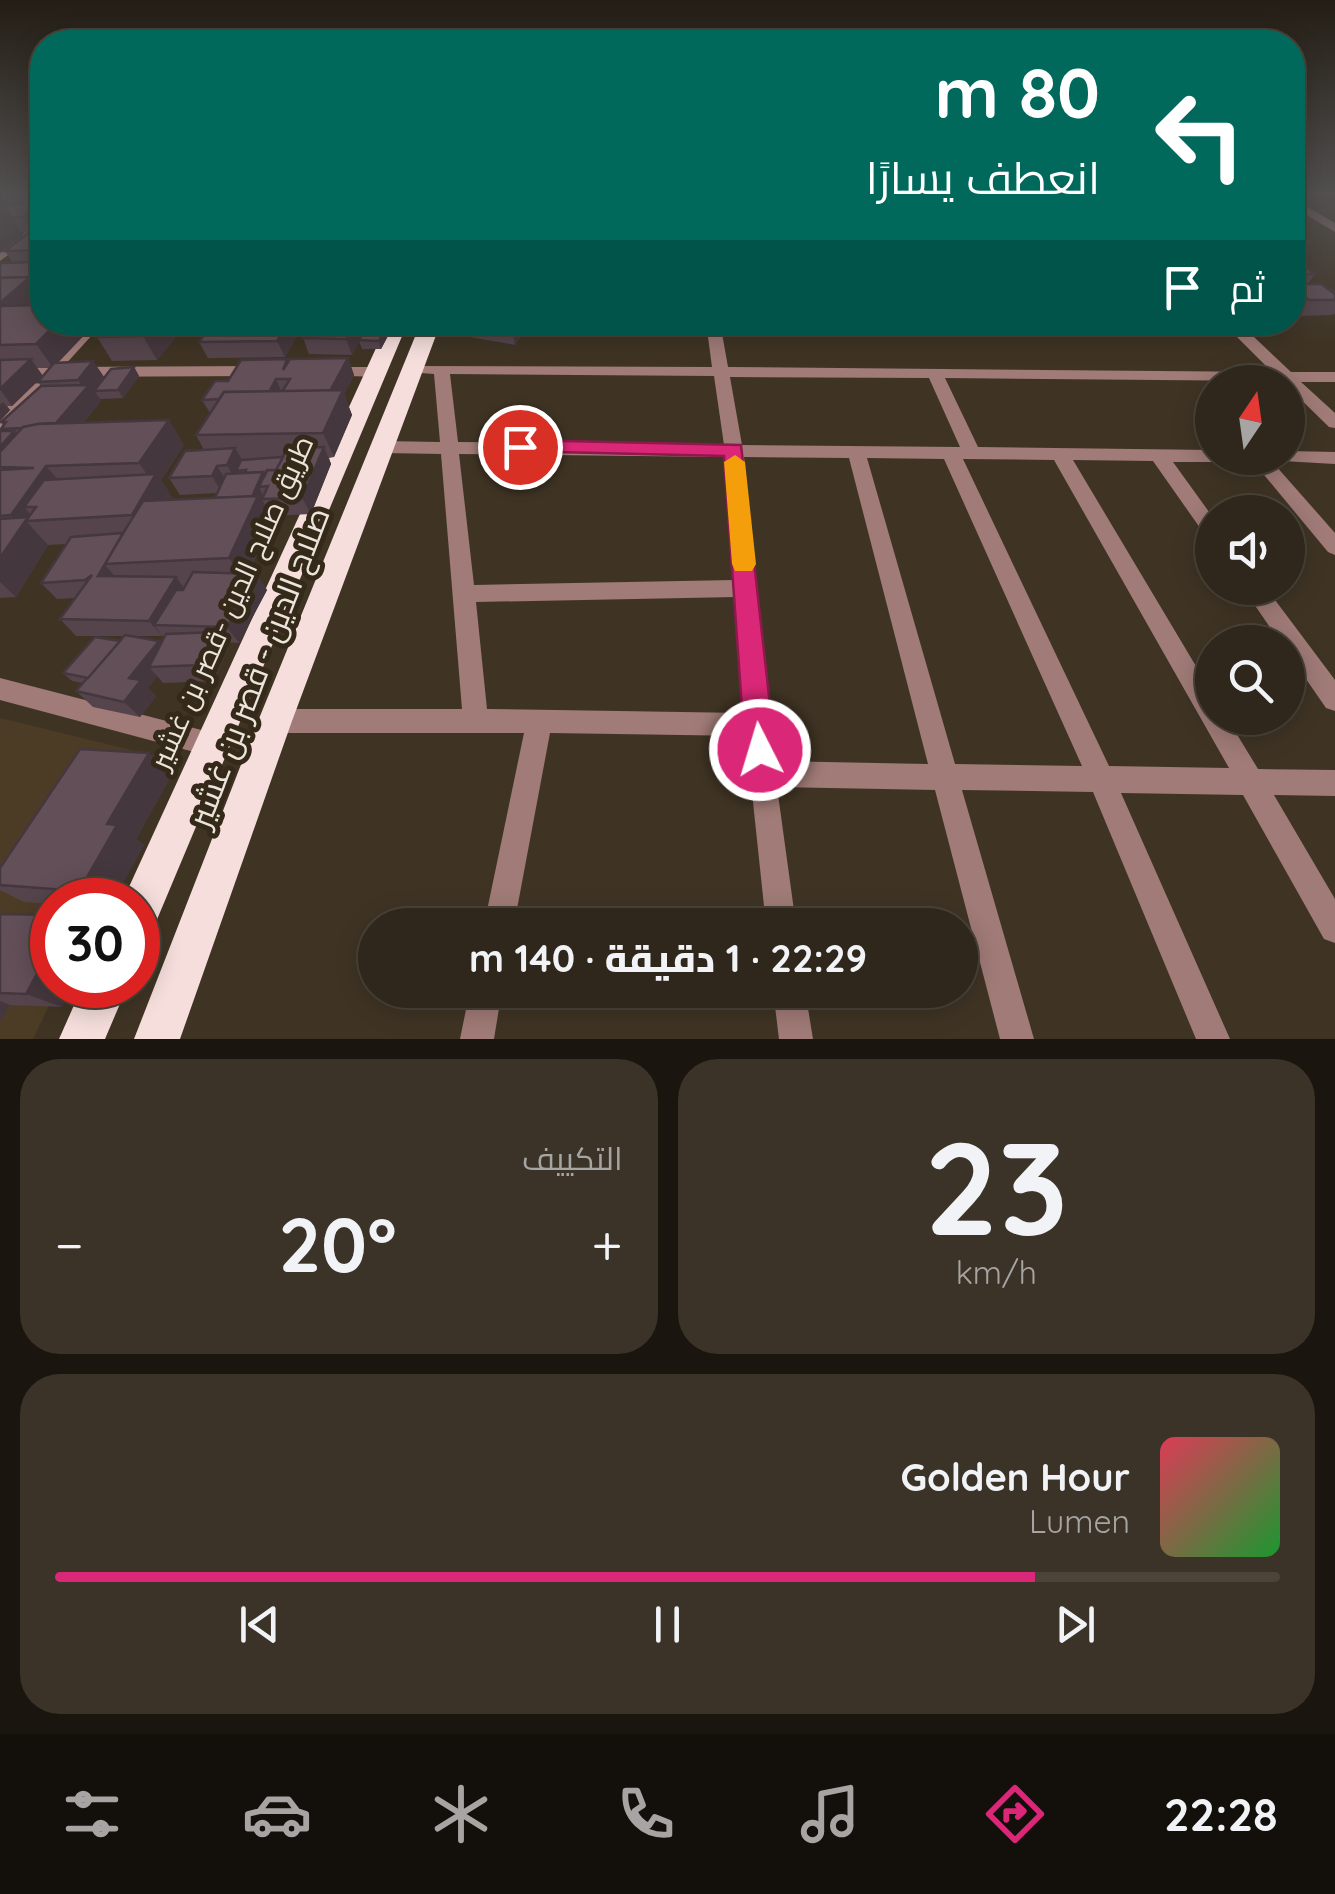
<!DOCTYPE html>
<html lang="ar">
<meta charset="utf-8">
<style>
:root{--surface:#2f271b;--page:#3b3328;--text:#f1f3f6;--muted:#a7a5a3;--line:#4a443a;--accent:#db2777}
body{margin:0;font-family:Quicksand,Cairo,sans-serif;background:var(--page);color:var(--text);direction:rtl;height:100vh;display:flex;flex-direction:column;font-size:38px;white-space:nowrap}
*{box-sizing:border-box;margin:0}
p{font-size:32px;color:var(--muted)}
.icon{flex:none;width:55px;height:55px;fill:none;stroke:currentColor;stroke-width:2;stroke-linecap:round;stroke-linejoin:round}
.map{position:relative;height:1039px;overflow:hidden;direction:ltr}
.details{display:flex;flex-direction:column;gap:20px;padding:20px;background:#1a150f;flex:1}
.details>*{flex:none}
.hud{position:absolute;left:30px;top:30px;width:1275px;height:305px;border-radius:40px;box-shadow:0 5px 25px #0003,0 0 0 2px var(--line);direction:rtl;background:#00695c;color:#fff;overflow:hidden}
.needle{width:65px;rotate:13deg}
.controls{position:absolute;left:1195px;top:365px;display:grid;gap:20px}
.controls a{display:grid;place-items:center;width:110px;height:110px;border-radius:50%;background:var(--surface);box-shadow:0 5px 25px #0003,0 0 0 2px var(--line);font-size:50px}
.speed{position:absolute;left:30px;top:878px;display:flex;gap:20px;font-size:50px;font-weight:700;text-align:center}
.speed>*{display:grid;place-content:center;width:130px;height:130px;border-radius:50%;background:var(--surface);box-shadow:0 5px 25px #0003,0 0 0 2px var(--line);line-height:1}
.speed .limit{border:15px solid #d22;background:#fff;color:#111}
.pin{position:absolute;display:grid;place-items:center;width:85px;height:85px;color:#fff;margin:-42px;border:5px solid #fff;border-radius:50%;box-shadow:0 2px 10px #0007}
.me{position:absolute;width:110px;margin:-55px;rotate:355deg;stroke-linejoin:round;filter:drop-shadow(0 0 8px #0008)}
.turn{display:flex;align-items:center;gap:35px;height:210px;padding:0 40px;font-size:45px}
.turn .icon{width:130px;height:130px;stroke-width:2.5}
.turn b{display:block;font-size:70px;line-height:85px}
.then{display:flex;align-items:center;height:95px;padding:0 40px;background:#0003;gap:20px;font-size:38px}
.big{font-size:75px;font-weight:800;line-height:1.1}
.details .widget{flex:1;display:flex;flex-direction:column;justify-content:center;gap:15px;min-width:0;padding:0 35px;border-radius:40px;background:var(--page)}
.details .dial{align-items:center;gap:0}
.dial b{font-size:130px;line-height:1}
.song{display:flex;align-items:center;gap:30px}
.cover{width:120px;height:120px;border-radius:15px;background:linear-gradient(135deg,hsl(350 70% 55%),hsl(130 70% 35%))}
.played{height:10px;border-radius:5px;background:linear-gradient(90deg,var(--accent) 80%,var(--line) 80%)}
.keys{display:flex;justify-content:space-around;direction:ltr}
.heat{display:flex;justify-content:space-between;align-items:center;font-size:55px;direction:ltr}
.details .tiles{flex:1;display:grid;gap:20px;grid-template-columns:1fr 1fr}
.widget:last-child{grid-column:span 2}
.trip{position:absolute;left:358px;top:908px;width:620px;height:100px;border-radius:50px;background:var(--surface);box-shadow:0 5px 25px #0003,0 0 0 2px var(--line);font-weight:800;line-height:100px;text-align:center;direction:rtl}
.tabs{display:flex;height:160px;justify-content:space-around;align-items:center;background:#13100b;color:var(--muted)}
.tabs .icon{width:70px;height:70px}
.tabs .on{color:var(--accent)}
.tabs b{font-size:45px;color:var(--text)}
.map>svg:first-child{display:block}
.built{fill:#4c3c26}
.lines{fill:none;stroke-linecap:round;stroke-linejoin:round}
.minor{fill:#a07b77;fill-rule:evenodd}
.trunk{fill:#f5dedc;fill-rule:evenodd}
.wall{fill:#55444c;fill-rule:evenodd}
.shaded-wall{fill:#45373e}
.building{fill:#634f58;stroke:#45373e;stroke-width:2.5}
.route{fill:#db2777;stroke:#8e194d;stroke-width:2.5}
.slow{fill:#f59e0b}
.labels{text-anchor:middle;dominant-baseline:central;stroke-width:10;stroke-linejoin:round;paint-order:stroke}
.street-label{font-size:28px;fill:#ece5db;stroke:#352a1a}
.near-street-label{font-size:32px;fill:#ece5db;stroke:#352a1a}
</style>
<div class="map">
<svg width="1335" height="1039" viewBox="0 0 1335 1039">
<rect width="100%" height="100%" fill="#3f3424"/>
<polygon class="built" points="0,718 168,759 100,900 52,900 52,985 59,985 33,1039 0,1039"/>
<g class="lines">
<g class="minor">
<polygon points="1292,198 1335,223 1335,232 1292,206"/>
<polygon points="42,220 42,230 0,261 0,251"/>
<polygon points="88,322 104,322 63,367 258,366 266,371 258,376 54,377 6,428 0,429 0,414 36,377 0,377 0,367 45,367"/>
<path d="M706 322H720L728 367 1272 372 1222 322H1238L1291 372H1335V382H1301L1335 413V428L1329 427 1288 387V382L1282 381 945 378 978 447 1212 450V458H1220L1212 462H1173L1212 516V537L1205 535 1153 461 1073 460 1212 693V718H1227L1258 769 1335 770V796L1274 795 1335 899V943L1324 939 1243 795 1121 793 1230 1039H1196L1093 792 962 790 1034 1039H1000L935 790 777 787 796 925H766L746 736 550 733 514 925H484L524 733H275L266 729 262 721 266 713 275 709H462L441 454 383 453 374 447 383 441 440 442 434 374 407 372V366L712 367ZM450 374 714 376 724 445 458 442ZM730 377 929 378 960 447 742 445ZM459 454 725 457 734 580 474 585ZM744 457 849 458 928 764 774 761ZM867 458 944 459 1082 766 955 764ZM963 459 1054 460 1229 768 1109 766ZM736 597 744 713 487 709 476 602Z"/>
<polygon points="327,367 378,367 386,372 378,377 321,375 321,369"/>
<polygon points="1288,451 1335,452 1335,464 1282,461 1279,458 1288,458"/>
<polygon points="1250,458 1269,458 1335,533 1335,555 1328,552"/>
<polygon points="1243,588 1266,588 1335,680 1335,711 1326,708 1288,653 1288,642 1280,642"/>
<polygon points="0,678 213,733 222,736 226,745 222,754 213,757 0,700"/>
<polygon points="470,990 502,990 494,1039 460,1039"/>
<polygon points="773,990 805,990 813,1039 779,1039"/>
</g>
<g class="trunk">
<polygon points="388,322 408,322 153,929 138,935 138,900 123,900"/>
<polygon points="421,322 441,322 292,721 180,1039 134,1039 258,721"/>
<polygon points="83,985 128,985 105,1039 59,1039"/>
</g>
</g>
<g class="wall">
<path d="M0 196H42V222L39 226H42V322L91 328 57 363 93 361 104 377 94 391 101 401 83 423 184 445 161 480 173 499V500L215 498 217 493 180 495 169 478 204 450 196 435 210 413 202 400 228 381 289 362 348 358 354 375 344 394 352 415 334 457 329 458 331 464 311 514 271 516 265 505 264 508 272 521 249 573 256 574 267 590 239 643 224 642 228 648 214 681 163 683 157 676 148 688 156 696 140 717 93 707 76 691 83 683 72 681 63 673 120 641 124 636H76L60 619 76 598 57 599 41 583 66 544 48 545 16 597 0 598V431H2L1 429 3 426 1 422 41 386 38 382 50 368H37L43 376 12 406H7L10 410 0 421V263H13L5 251 29 232H21L23 235 0 253ZM134 636H163L164 637 161 644Z"/>
<polygon points="1292,212 1301,219 1295,229 1310,241 1305,249 1292,248"/>
<polygon points="1292,257 1315,274 1308,284 1335,291 1335,314 1331,315 1298,316 1292,311"/>
<polygon points="111,322 298,322 301,329 285,357 208,358 199,342 214,323 187,323 157,360 112,361 97,337"/>
<polygon points="312,322 376,322 374,328 389,334 381,349 362,349 359,341 352,355 309,354 303,338"/>
<polygon points="467,322 594,322 589,334 524,332 515,345 470,337"/>
<polygon points="134,367 139,376 123,398 100,399 94,391"/>
<polygon points="172,774 136,839 144,845 113,900 52,900 52,904 24,902 0,890 0,868"/>
<polygon points="0,914 62,1007 10,1005 0,1022"/>
</g>
<g class="shaded-wall">
<polygon points="0,196 22,196 1,198 8,209 7,210 23,235 0,253"/>
<polygon points="42,196 42,222 32,231 23,217 40,203 36,197"/>
<polygon points="30,277 42,296 42,302 0,310 0,303"/>
<polygon points="58,322 88,322 91,328 53,368 36,344"/>
<polygon points="155,322 187,323 157,360 143,336"/>
<polygon points="289,322 298,322 301,329 285,357 277,341"/>
<polygon points="356,322 358,322 363,335 352,355 346,339"/>
<polygon points="365,322 376,322 369,336"/>
<polygon points="511,322 522,322 524,332 515,345"/>
<polygon points="588,322 594,322 589,334"/>
<polygon points="386,326 389,334 381,349 379,341"/>
<polygon points="348,358 354,375 344,394 352,415 334,457 323,433 327,397"/>
<polygon points="31,359 43,376 12,406 0,389"/>
<polygon points="93,361 104,377 94,391 101,401 65,444 52,428 85,390 78,380"/>
<polygon points="134,367 139,376 123,398 118,390"/>
<polygon points="276,379 283,396 265,398"/>
<polygon points="3,402 10,410 0,421 0,405"/>
<polygon points="169,420 184,445 161,480 173,499 150,540 132,515 152,482 139,463"/>
<polygon points="14,431 28,447 0,467 0,447"/>
<polygon points="324,447 331,464 311,514 302,498"/>
<polygon points="235,448 245,465 236,471 239,476 236,482 227,465"/>
<polygon points="46,466 67,490 36,507 24,507 35,520 26,521 48,545 16,597 0,582 0,558 21,527 11,515"/>
<polygon points="217,466 227,482 222,493 212,476"/>
<polygon points="263,472 268,486 259,487 265,499 262,499 265,505 264,508 272,521 245,582 229,558"/>
<polygon points="105,565 119,581 98,576"/>
<polygon points="256,574 267,590 239,643 227,627"/>
<polygon points="176,577 189,594 154,625 163,637 149,621"/>
<polygon points="216,632 228,648 214,681 201,665"/>
<polygon points="159,641 173,657 149,667 157,676 148,688 156,696 140,717 124,702 129,678"/>
<polygon points="149,753 172,774 136,839 144,845 113,900 95,900 79,891 107,824"/>
<polygon points="52,946 52,985 73,985 62,1007 26,994"/>
<polygon points="0,1001 10,1005 0,1022"/>
</g>
<g class="building">
<polygon points="4,196 37,196 1,198"/>
<polygon points="40,202 23,217 12,218 5,208 0,208 0,205"/>
<polygon points="37,226 42,226 42,250 5,251"/>
<polygon points="1292,229 1296,229 1310,241 1292,240"/>
<polygon points="1292,258 1293,258 1315,274 1292,274"/>
<polygon points="42,262 42,282 33,282 30,277 0,278 0,263"/>
<polygon points="30,277 0,303 0,278"/>
<polygon points="1292,284 1321,284 1335,294 1335,300 1309,300 1292,287"/>
<polygon points="42,293 42,305 26,305"/>
<polygon points="42,305 42,322 58,322 36,344 0,345 0,306"/>
<polygon points="111,322 155,322 143,336 97,337"/>
<polygon points="214,322 289,322 277,341 199,342"/>
<polygon points="312,322 356,322 346,339 303,338"/>
<polygon points="386,326 379,341 359,340 366,328"/>
<polygon points="348,358 330,391 282,392 290,379 276,379 269,392 224,392 219,399 202,400 215,381 228,381 241,360 287,359 283,370 290,359"/>
<polygon points="31,359 0,389 0,360"/>
<polygon points="93,361 78,380 38,382 54,363"/>
<polygon points="134,367 118,390 94,391 111,369"/>
<polygon points="89,385 56,423 38,424 22,428 1,429 6,422 1,422 41,386"/>
<polygon points="343,390 323,433 196,435 224,392"/>
<polygon points="169,420 139,463 46,466 11,515 0,516 0,470 34,468 0,467 0,452 23,427 38,424"/>
<polygon points="0,431 14,431 0,447"/>
<polygon points="324,447 302,498 262,499 268,486 259,487 267,470 276,470 287,448"/>
<polygon points="235,448 227,465 217,466 212,476 169,478 185,451"/>
<polygon points="283,457 276,470 267,470 265,475 263,472 245,473 246,470 236,471 241,460"/>
<polygon points="263,472 252,497 215,498 226,474"/>
<polygon points="156,474 132,515 26,521 36,507 24,507 44,480"/>
<polygon points="258,496 229,558 104,564 143,501"/>
<polygon points="28,517 0,558 0,519"/>
<polygon points="123,533 98,576 176,577 149,621 60,619 92,575 85,580 41,583 71,537"/>
<polygon points="193,572 256,574 227,627 154,625 176,590 183,590"/>
<polygon points="216,632 201,665 149,667 166,634"/>
<polygon points="125,635 159,641 129,678 141,680 124,702 76,691"/>
<polygon points="95,637 120,641 88,678 63,673"/>
<polygon points="80,749 149,753 107,824 117,825 79,891 0,885 0,868"/>
<polygon points="0,914 52,915 52,946 26,994 0,993"/>
</g>
<linearGradient id="sky" x2="0" y2="1"><stop stop-color="#231d14"/><stop offset="0.57" stop-color="#525050"/><stop offset="1" stop-color="#525050" stop-opacity="0"/></linearGradient>
<rect width="1335" height="342" fill="url(#sky)"/>
<polygon class="route" points="520,440 741,445 775,750 771,759 760,763 749,759 745,750 724,456 512,451 509,447 512,442"/>
<polygon class="slow" points="735,455 745,462 756,564 752,571 735,571 732,564 724,462"/>
<g class="labels">
<g class="street-label">
<text transform="translate(231 602) rotate(-66)">طريق صلاح الدين -قصر بن غشير</text>
</g>
<g class="near-street-label">
<text transform="translate(258 667) rotate(-69)">صلاح الدين - قصر بن غشير</text>
</g>
</g>
</svg>
<div class="controls">
<a><svg class="needle" viewBox="-14 -14 28 28"><path d="M0-13l5 13h-10z" fill="#e53935"/><path d="M0 13l5-13h-10z" fill="#a7a5a3"/></svg></a>
<a><svg class="icon" aria-label="sound" viewBox="0 0 24 24"><path d="M4 9h4l5-4v14l-5-4H4zM17 9q2 3 0 6"/></svg></a>
<a><svg class="icon" aria-label="search" viewBox="0 0 24 24"><circle cx="10" cy="10" r="6"/><path d="M15 15l6 6"/></svg></a>
</div>
<div class="speed"><div class="limit">30</div></div>
<div class="pin" style="left:520px;top:447px;background:#d93025"><svg class="icon" aria-label="arrive" viewBox="0 0 24 24"><path d="M6 21V4h12l-3 4 3 4H6"/></svg></div>
<svg class="me" style="left:760px;top:750px" viewBox="-20 -20 40 40"><circle r="17" fill="#db2777" stroke="#fff" stroke-width="3"/><path d="M0-11L8 9 0 5-8 9z" fill="#fff"/></svg>
<div class="trip">22:29 · 1 دقيقة · 140 m</div>
<div class="hud">
<div class="turn"><svg class="icon" aria-label="left" viewBox="0 0 24 24"><path d="M17 20v-9H6M10 6l-5 5 5 5"/></svg><div><b>80 m</b>انعطف يسارًا</div></div>
<div class="then">ثم<svg class="icon" aria-label="arrive" viewBox="0 0 24 24"><path d="M6 21V4h12l-3 4 3 4H6"/></svg></div>
</div>
</div>
<section class="details">
<div class="tiles">
<div class="widget dial"><b>23</b><p>km/h</p></div>
<div class="widget"><p>التكييف</p>
<div class="heat"><a>−</a><b class="big">20°</b><a>+</a></div>
</div>
<div class="widget">
<div class="song"><i class="cover"></i><div><b>Golden Hour</b><p>Lumen</p></div></div>
<div class="played"></div>
<div class="keys"><svg class="icon" aria-label="previous" viewBox="0 0 24 24"><path d="M18 5L8 12l10 7zM5 5v14"/></svg><svg class="icon" aria-label="pause" viewBox="0 0 24 24"><path d="M8 5v14M16 5v14"/></svg><svg class="icon" aria-label="next" viewBox="0 0 24 24"><path d="M6 5l10 7-10 7zM19 5v14"/></svg></div>
</div>
</div>
</section>
<nav class="tabs">
<b>22:28</b>
<svg class="icon on" aria-label="directions" viewBox="0 0 24 24"><path d="M12 3l9 9-9 9-9-9zM9 14v-3h6M13 9l2 2-2 2"/></svg>
<svg class="icon" aria-label="music" viewBox="0 0 24 24"><path d="M9 18V5l10-2v13"/><circle cx="6" cy="18" r="3"/><circle cx="16" cy="16" r="3"/></svg>
<svg class="icon" aria-label="phone" viewBox="0 0 24 24"><path d="M5 4h4l2 5-3 2q2 4 5 5l2-3 5 2v4C11 20 4 13 5 4z"/></svg>
<svg class="icon" aria-label="climate" viewBox="0 0 24 24"><path d="M12 3v18M4 7l16 10M4 17L20 7"/></svg>
<svg class="icon" aria-label="car" viewBox="0 0 24 24"><path d="M5 17H2v-5l4-1 3-4h7l3 4 3 1v5h-3M9 17h6M6 11h13"/><circle cx="7" cy="17" r="2"/><circle cx="17" cy="17" r="2"/></svg>
<svg class="icon" aria-label="filters" viewBox="0 0 24 24"><path d="M4 7h16M4 17h16"/><circle cx="9" cy="7" r="2"/><circle cx="15" cy="17" r="2"/></svg>
</nav>
